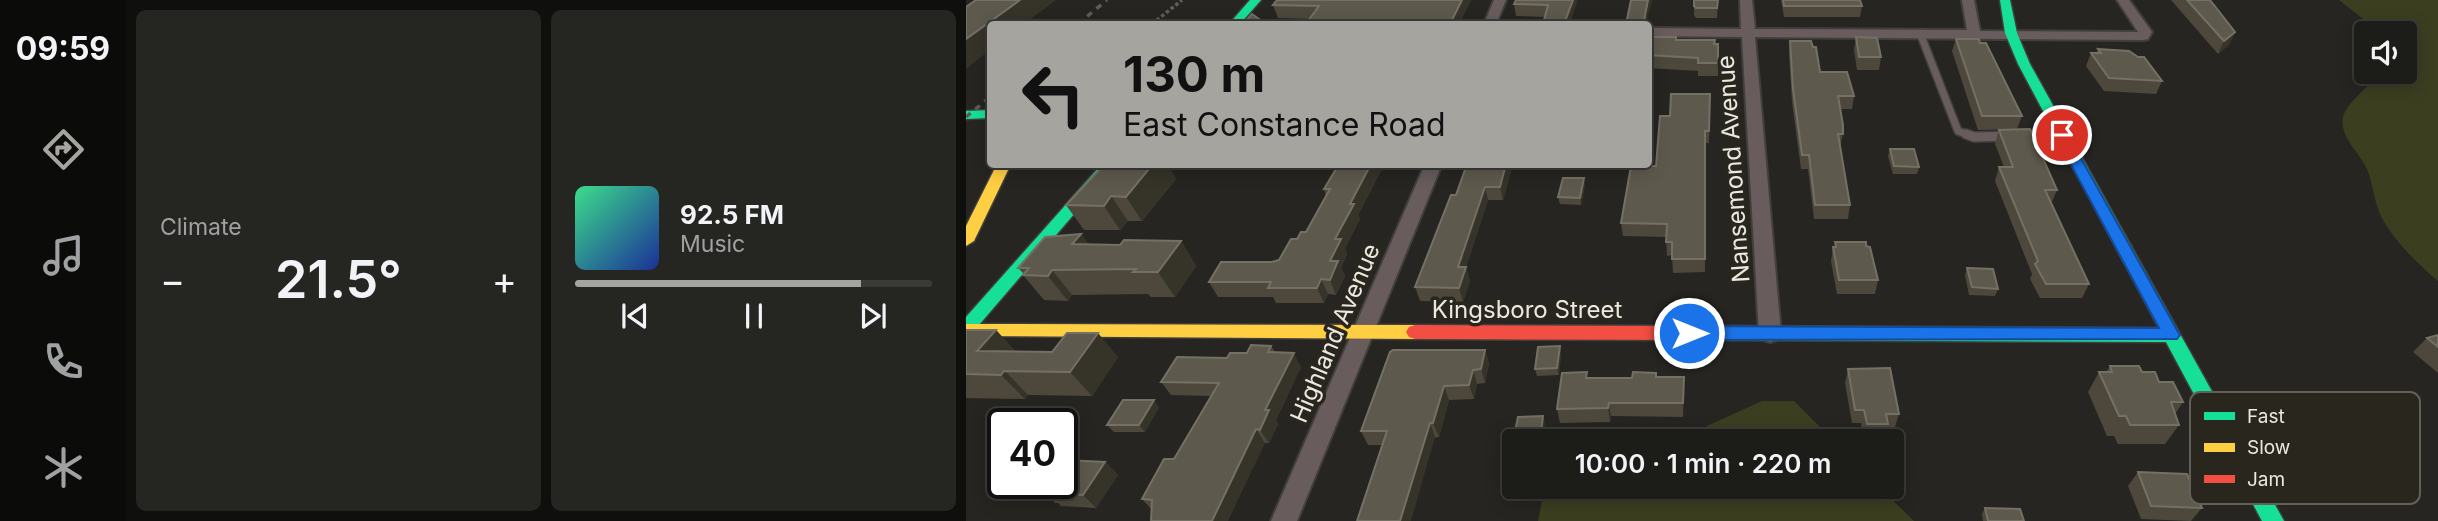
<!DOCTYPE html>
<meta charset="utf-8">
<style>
:root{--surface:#1c1c19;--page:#252522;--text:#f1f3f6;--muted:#a0a1a2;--line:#3a3a38;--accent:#a6a49f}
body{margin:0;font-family:Inter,sans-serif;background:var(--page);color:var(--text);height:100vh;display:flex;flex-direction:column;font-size:26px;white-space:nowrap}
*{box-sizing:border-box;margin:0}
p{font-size:23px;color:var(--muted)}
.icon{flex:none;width:38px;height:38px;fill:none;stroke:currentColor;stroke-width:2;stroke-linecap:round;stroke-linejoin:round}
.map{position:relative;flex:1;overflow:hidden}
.drawer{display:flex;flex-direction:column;gap:10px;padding:10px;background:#0f0f0e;width:840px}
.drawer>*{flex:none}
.top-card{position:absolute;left:21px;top:21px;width:665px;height:147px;border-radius:7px;box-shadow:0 4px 18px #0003,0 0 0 2px var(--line);background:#a6a49f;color:#111;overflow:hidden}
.tools{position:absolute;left:1388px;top:21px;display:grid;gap:14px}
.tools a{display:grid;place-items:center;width:63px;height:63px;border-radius:7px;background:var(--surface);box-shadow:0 4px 18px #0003,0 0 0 2px var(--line);font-size:35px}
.speed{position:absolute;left:21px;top:408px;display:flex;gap:14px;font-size:35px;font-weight:700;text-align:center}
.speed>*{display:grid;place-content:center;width:91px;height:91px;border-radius:50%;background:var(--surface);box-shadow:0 4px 18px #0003,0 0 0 2px var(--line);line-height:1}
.speed .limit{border:4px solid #111;border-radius:10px;background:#fff;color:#111}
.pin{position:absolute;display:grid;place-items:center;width:60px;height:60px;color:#fff;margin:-30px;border:4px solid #fff;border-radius:50%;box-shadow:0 2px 7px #0007}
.me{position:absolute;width:77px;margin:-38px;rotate:90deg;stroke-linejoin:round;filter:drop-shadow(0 0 5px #0008)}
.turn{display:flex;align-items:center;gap:24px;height:147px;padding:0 21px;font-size:32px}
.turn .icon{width:91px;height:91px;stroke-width:2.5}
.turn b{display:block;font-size:49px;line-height:60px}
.big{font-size:52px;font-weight:600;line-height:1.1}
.drawer .card{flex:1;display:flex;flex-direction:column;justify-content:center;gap:10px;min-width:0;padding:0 24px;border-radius:10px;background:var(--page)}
.song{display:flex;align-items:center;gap:21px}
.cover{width:84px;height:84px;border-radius:10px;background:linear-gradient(135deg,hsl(150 70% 55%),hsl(230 70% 35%))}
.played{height:7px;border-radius:4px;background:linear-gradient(90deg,var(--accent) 80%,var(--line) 80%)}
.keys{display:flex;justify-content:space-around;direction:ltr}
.heat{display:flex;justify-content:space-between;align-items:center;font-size:38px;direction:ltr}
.drawer .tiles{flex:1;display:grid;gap:10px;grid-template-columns:repeat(2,1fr)}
.trip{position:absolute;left:536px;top:429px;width:402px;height:70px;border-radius:7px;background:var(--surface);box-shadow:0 4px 18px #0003,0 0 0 2px var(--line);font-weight:600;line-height:70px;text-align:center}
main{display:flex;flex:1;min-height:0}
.tabs{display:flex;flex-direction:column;width:126px;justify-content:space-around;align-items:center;background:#0b0b0a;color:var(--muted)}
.tabs .icon{width:49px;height:49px}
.tabs .on{color:var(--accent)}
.tabs b{font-size:32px;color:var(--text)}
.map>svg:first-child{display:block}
.green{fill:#3c3e20}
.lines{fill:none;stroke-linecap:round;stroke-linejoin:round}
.lane-far1-casing{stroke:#413f3d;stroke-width:10}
.lane-casing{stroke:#413f3d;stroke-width:12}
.street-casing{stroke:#413f3d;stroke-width:4}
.fast-casing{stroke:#413f3d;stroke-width:3}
.slow-casing{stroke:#413f3d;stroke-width:3}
.jam-casing{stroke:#413f3d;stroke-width:3}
.path{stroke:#645c5c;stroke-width:3.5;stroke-dasharray:3.5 2.5;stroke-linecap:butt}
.lane-far1{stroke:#685c5d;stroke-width:7}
.lane{stroke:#685c5d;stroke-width:9}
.street{fill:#685c5d;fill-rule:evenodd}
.fast{fill:#16e098;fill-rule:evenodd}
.slow{fill:#ffcf43;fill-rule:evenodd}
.jam{fill:#f24e42;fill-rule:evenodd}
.rail{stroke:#605b58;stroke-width:3.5;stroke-dasharray:6 6;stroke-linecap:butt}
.wall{fill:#4d483b}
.shaded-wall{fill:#363329}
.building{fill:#5e594d;stroke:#747064;stroke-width:2}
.route{fill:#1a73e8;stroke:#114b97;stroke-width:2}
.labels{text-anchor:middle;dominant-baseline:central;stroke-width:7;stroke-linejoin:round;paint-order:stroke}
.street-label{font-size:24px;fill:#ebe8e3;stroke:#29261e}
.key{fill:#29261e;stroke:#636059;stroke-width:2}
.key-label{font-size:19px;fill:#ebe8e3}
</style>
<main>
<nav class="tabs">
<b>09:59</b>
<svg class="icon on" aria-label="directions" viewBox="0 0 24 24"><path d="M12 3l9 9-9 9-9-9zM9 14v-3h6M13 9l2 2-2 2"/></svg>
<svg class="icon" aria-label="music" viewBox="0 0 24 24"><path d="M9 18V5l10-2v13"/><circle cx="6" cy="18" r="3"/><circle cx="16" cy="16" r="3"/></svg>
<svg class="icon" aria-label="phone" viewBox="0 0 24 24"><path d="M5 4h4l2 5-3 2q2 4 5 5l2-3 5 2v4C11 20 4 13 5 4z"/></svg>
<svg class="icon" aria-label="climate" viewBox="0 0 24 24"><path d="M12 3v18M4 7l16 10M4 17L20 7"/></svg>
</nav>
<section class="drawer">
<div class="tiles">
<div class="card"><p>Climate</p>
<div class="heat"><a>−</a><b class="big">21.5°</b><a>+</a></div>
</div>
<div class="card">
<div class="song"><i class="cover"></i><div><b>92.5 FM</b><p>Music</p></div></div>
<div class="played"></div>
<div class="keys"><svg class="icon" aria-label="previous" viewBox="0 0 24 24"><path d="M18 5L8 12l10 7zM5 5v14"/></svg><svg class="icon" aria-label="pause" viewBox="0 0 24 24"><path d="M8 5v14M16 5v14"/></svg><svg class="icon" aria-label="next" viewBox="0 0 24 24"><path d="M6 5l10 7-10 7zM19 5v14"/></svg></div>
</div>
</div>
</section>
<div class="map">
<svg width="1472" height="521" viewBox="0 0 1472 521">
<rect width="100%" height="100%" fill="#262521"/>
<g class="green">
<path d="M1373 0H1472V281C1453 265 1426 239 1415 216 1408 202 1407 184 1401 169 1394 153 1373 137 1377 117 1381 102 1405 85 1415 72H1438V33H1415Z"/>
<polygon points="796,401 828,401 868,441 708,441"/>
<polygon points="607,487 913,487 948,521 572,521 576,501"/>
</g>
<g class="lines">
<g class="lane-far1-casing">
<g id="lane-far1">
<polyline points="954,33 992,131 1005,136"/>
<polyline points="1059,136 1095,135"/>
</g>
</g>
<g class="lane-casing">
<polyline id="lane" points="1000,134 1008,137 1095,135"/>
</g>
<g class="street-casing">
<g id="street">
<polygon points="528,0 540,0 530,24 518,24"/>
<polygon points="774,0 786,0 789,29 1001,30 996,0 1008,0 1014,31 1172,32 1151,0 1163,0 1186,32 1182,39 1177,40 789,37 815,334 811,340 804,342 797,340 793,334 776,37 682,36 682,28 775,29"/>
<polygon points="459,164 476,164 331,521 305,521"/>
</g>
</g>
<g class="fast-casing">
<g id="fast">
<polygon points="284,0 295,0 274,24 263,24"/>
<polygon points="1034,0 1044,0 1051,33 1064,64 1318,521 1296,521 1200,342 737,340 731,338 728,333 731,328 737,326 1193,328 1052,64 1039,33"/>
<polygon points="24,110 24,118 0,119 0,111"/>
<polygon points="136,164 151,164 6,333 0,334 0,317"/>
</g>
</g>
<g class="slow-casing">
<g id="slow">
<polygon points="31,164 45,164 8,241 0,246 0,226"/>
<polygon points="0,324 449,325 455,327 458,332 455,337 449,339 0,336"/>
</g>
</g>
<g class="jam-casing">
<polygon id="jam" points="449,325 737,326 743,328 746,333 743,338 737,340 449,339 443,337 440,332 443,327"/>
</g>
<polyline class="path" points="186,24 216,0"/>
<use href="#lane-far1" class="lane-far1"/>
<use href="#lane" class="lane"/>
<use href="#street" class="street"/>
<use href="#fast" class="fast"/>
<use href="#slow" class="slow"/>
<use href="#jam" class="jam"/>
<g class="rail">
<polyline points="112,24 141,0"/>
<polyline points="0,117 24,97"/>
</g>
</g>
<g class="wall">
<polygon points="505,0 493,24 340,24 344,19 312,18 307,5"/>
<polygon points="550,0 611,0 611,2 579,17 550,16 548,4"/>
<polygon points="728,0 752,0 751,18 730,18 728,15"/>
<polygon points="815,0 894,0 896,6 894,17 818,17"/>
<polygon points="1205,0 1244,0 1269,32 1263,45 1252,54"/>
<polygon points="682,37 752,44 752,76 732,76 732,71 682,68"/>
<polygon points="890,37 915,57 913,70 891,70 888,50"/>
<polygon points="990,39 1056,116 1051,129 1012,130 986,51"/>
<polygon points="824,41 847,47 854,72 888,96 886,109 874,109 877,134 874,147 884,205 882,219 848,219 842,169 835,169 826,102 823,54"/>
<polygon points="1132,49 1172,57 1196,81 1190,94 1138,91 1120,66 1125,53 1130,53"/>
<polygon points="744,94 743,143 739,143 739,272 707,273 706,255 701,256 700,237 657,236 655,223 690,166 704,116"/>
<polygon points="1033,130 1091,190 1085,204 1123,284 1116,298 1074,298 1064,279 1066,274 1029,181 1033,167 1038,167 1029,144"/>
<polygon points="924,149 953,167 951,174 927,174 922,156"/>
<polygon points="373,164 424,164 422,167 417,167 392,215 394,219 379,248 381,254 375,268 379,276 370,295 362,294 358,303 310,303 307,297 252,297 243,282 313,260 331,239 340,232 360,196 358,189"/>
<polygon points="501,164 547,164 537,200 522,200 500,267 504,281 497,302 454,301 449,287 490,195"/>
<polygon points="210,179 176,221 162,221 154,230 118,230 100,205"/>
<polygon points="619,185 615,205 594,204 592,197"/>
<polygon points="115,234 123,245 154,245 215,241 230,266 209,297 185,297 182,294 106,295 102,301 78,300 57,275 58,274 52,268"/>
<polygon points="869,242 900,246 912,280 909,294 871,294 865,261 867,247 869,247"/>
<polygon points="1001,268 1032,289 1029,296 1003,295 999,275"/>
<polygon points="0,330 30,330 50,352 152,357 126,396 62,395 59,399 0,398"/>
<polygon points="1472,335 1472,373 1447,352 1461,338"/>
<polygon points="305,346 309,352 335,367 310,420 312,424 303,443 299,443 186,510 176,499 208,459 245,396 205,395 195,382 261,358"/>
<polygon points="594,346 595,354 593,375 571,376 569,369"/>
<polygon points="519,350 523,364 519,383 511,384 508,399 483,400 473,437 417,445 402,445 395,431"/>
<polygon points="1144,366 1176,372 1193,382 1217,402 1209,414 1213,425 1199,444 1152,444 1148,436 1141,436 1122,392 1133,372 1140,372"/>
<polygon points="882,369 933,414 929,427 921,427 918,438 897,438 895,423 886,423 879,383"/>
<polygon points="691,377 718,377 717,417 645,416 644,422 594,423 591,409 622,378"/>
<polygon points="193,407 179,432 148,432 141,425"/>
<polygon points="139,462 152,475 130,508 95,506 92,503 89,503 75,490"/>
<polygon points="1172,472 1236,508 1225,521 1175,519 1162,486"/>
<polygon points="1019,508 1058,521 1017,521 1016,514"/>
</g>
<g class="shaded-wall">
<polygon points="54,0 90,0 58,24 24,24 24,50 0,69 0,39"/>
<polygon points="496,0 505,0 493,24 484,24"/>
<polygon points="607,0 611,0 611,2 604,24 598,24"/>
<polygon points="682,0 686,0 680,24 678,24 679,15"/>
<polygon points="1269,32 1263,45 1252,54 1258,41"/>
<polygon points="187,164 202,164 210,179 176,221 160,197"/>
<polygon points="405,164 416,164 417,167 392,215 394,219 379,248 381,254 375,268 379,276 370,295 364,280 364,261 369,239 384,204"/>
<polygon points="540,164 547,164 537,200 534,187"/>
<polygon points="618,178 619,185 615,205 614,198"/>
<polygon points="519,187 522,200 500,267 504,281 497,302 493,288 492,267"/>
<polygon points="145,196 162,221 154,230 138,206"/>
<polygon points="115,234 133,258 106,244"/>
<polygon points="215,241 230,266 209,297 192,272"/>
<polygon points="86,270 106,295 102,301 82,276"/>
<polygon points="355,279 362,294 358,303 351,288"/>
<polygon points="30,330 53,355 39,371 62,395 59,399 11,351"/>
<polygon points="132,333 152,357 126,396 104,372"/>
<polygon points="594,346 595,354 593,375 591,368"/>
<polygon points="519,350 523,364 519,383 515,369"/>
<polygon points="328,353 335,367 310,420 312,424 303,443 294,430 299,410"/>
<polygon points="507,370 511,384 508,399 503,385"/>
<polygon points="478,386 483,400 473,437 467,423"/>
<polygon points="188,400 193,407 179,432 173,425"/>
<polygon points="643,403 645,416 644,422 642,408"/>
<polygon points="577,416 579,423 576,441 574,441"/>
<polygon points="464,423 469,437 445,521 434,521"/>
<polygon points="290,429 299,443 262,521 246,521"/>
<polygon points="139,462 152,475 130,508 117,495"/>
</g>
<g class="building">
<polygon points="10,0 54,0 0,39 0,7"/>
<polygon points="311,0 496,0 484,24 340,24 353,6 307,5"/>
<polygon points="550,0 607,0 598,24 577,24 582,5 548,4"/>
<polygon points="665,0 682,0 679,15 678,24 660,24"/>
<polygon points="728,0 752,0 751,8 730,8 728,6"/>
<polygon points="817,0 894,0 896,6 818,6"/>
<polygon points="1221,0 1244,0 1269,32 1258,41"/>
<polygon points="286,14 300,24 273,24 279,22"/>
<polygon points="682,37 710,37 710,40 749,40 748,44 752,44 752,63 732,63 732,58 682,55"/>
<polygon points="890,37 911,38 915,57 893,57"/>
<polygon points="990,39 1013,39 1014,43 1020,43 1056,116 1016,116"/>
<polygon points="824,41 845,41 847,47 850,47 854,72 881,72 888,96 872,96 877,125 877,134 872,134 884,205 849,205 843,155 836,155 827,89"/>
<polygon points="1132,49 1163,51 1172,57 1178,57 1196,81 1143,78 1125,53 1135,53"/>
<polygon points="705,94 744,94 743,131 739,131 739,259 706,259 706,242 700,242 701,224 655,223 665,166 690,166 694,116 704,116"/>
<polygon points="1064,129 1091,190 1079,190 1123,284 1080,284 1069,264 1072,261 1033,167 1047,167 1033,130"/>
<polygon points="924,149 948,149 953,167 928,166"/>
<polygon points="139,164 187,164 160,197 145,196 138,206 100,205"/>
<polygon points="373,164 405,164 384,204 388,204 369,239 375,239 364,261 372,261 364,280 355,279 351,288 302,288 305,282 243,282 255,262 306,262 313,260 325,239 331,239 335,232 340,232 364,189 358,189"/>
<polygon points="501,164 540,164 534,187 519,187 492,267 500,267 493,288 449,287 485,195 490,195"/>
<polygon points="597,178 618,178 614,198 592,197"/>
<polygon points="115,234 106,244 154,245 158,240 215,241 192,272 167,272 170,269 86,270 82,276 57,275 63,268 52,268 79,237"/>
<polygon points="869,242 900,242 900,246 904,247 912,280 873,280 867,247 870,247"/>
<polygon points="1001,268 1027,269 1032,289 1006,287"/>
<polygon points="0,330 30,330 11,351 86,352 101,333 132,333 104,372 38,371 35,375 0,374"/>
<polygon points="1472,335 1472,347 1461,338"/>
<polygon points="285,345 305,346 302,352 328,353 299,410 303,410 294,430 290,429 246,521 185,521 186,500 176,499 198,459 208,459 253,383 195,382 211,357 261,358 264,353 281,353"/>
<polygon points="594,346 591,368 569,369 572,347"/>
<polygon points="427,350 519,350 515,369 507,370 503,385 478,386 467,423 464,423 434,521 391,521 421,431 395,431 424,352"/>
<polygon points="1144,366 1173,366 1176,372 1189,372 1193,382 1207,382 1217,402 1205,402 1213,425 1164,425 1160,416 1153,416 1133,372 1146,372"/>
<polygon points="924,368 933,414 920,414 922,424 901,424 898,410 889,410 882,369"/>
<polygon points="621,372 620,378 666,378 667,372 690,373 690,377 718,377 717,403 643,403 642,408 591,409 596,373"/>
<polygon points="157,400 188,400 173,425 141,425"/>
<polygon points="577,416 574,440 547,441 552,417"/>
<polygon points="96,460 139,462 117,495 81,493 83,490 75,490 79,483 96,483"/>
<polygon points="1172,472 1221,474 1236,508 1185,506"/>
<polygon points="1019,508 1054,509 1058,521 1022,521"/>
</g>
<polygon class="route" points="1096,131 1102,135 1211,330 1214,335 1211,339 723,340 716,338 714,333 716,328 723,326 1193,328 1089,135"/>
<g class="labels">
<g class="street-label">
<text transform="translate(767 169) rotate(-94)">Nansemond Avenue</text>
<text x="561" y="309">Kingsboro Street</text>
<text transform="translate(369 333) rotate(-67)">Highland Avenue</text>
</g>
</g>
<rect x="1224" y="392" width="230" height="112" rx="10" class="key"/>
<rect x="1238" y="412" width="31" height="8" fill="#16e098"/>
<rect x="1238" y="443" width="31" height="9" fill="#ffcf43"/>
<rect x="1238" y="475" width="31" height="8" fill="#f24e42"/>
<g class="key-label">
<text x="1281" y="423">Fast</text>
<text x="1281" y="454">Slow</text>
<text x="1281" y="486">Jam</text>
</g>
</svg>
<div class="tools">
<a><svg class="icon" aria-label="sound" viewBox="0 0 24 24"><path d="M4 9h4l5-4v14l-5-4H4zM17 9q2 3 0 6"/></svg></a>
</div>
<div class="speed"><div class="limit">40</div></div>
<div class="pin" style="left:1096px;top:135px;background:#d93025"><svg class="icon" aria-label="arrive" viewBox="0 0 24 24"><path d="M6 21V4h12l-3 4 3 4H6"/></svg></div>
<svg class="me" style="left:723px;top:333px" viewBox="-20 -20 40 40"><circle r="17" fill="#1a73e8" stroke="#fff" stroke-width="3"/><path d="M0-11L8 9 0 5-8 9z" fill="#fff"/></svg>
<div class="trip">10:00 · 1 min · 220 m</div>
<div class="top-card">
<div class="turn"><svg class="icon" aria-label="left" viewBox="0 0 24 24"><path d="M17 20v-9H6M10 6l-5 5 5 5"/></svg><div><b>130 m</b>East Constance Road</div></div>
</div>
</div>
</main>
